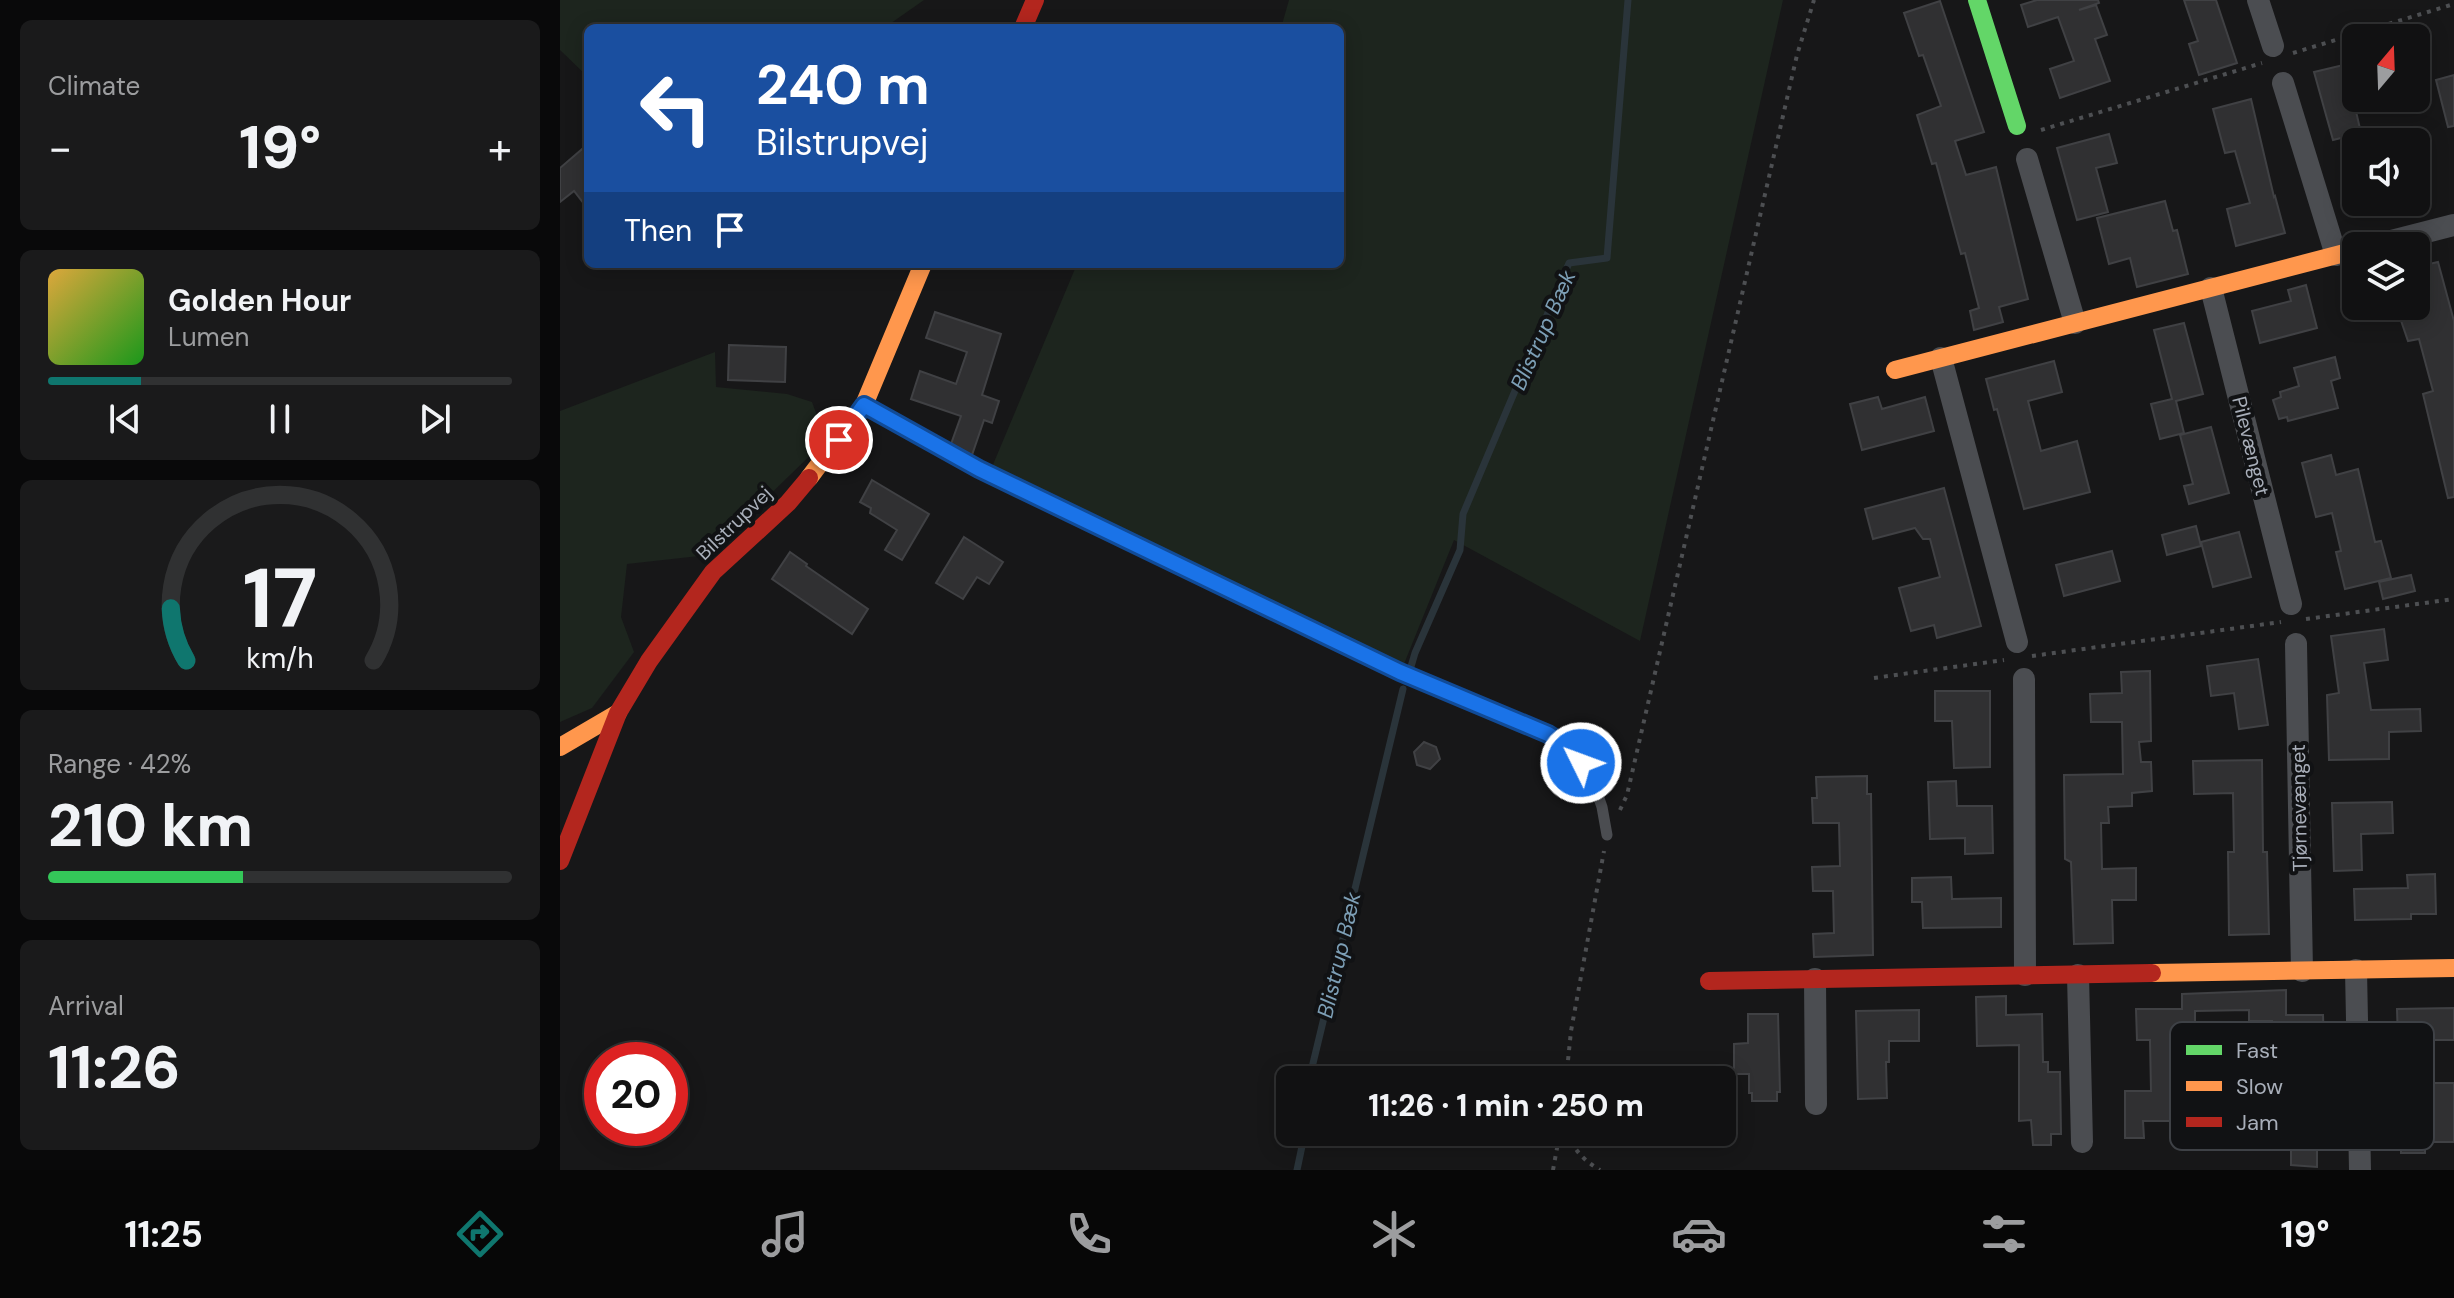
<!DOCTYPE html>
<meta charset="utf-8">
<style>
:root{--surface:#111112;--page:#1a1a1b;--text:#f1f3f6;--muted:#9c9d9f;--line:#303132;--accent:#0f766e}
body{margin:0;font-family:"DM Sans",sans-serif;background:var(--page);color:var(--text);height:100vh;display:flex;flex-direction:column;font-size:30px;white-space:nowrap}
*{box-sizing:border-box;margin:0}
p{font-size:26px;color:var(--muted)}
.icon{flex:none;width:44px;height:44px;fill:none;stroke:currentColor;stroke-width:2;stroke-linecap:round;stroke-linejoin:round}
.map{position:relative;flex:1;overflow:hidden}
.panel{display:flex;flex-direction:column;gap:20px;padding:20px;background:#09090a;width:560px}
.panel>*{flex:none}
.top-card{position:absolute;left:24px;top:24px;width:760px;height:244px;border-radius:12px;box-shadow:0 4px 20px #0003,0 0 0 2px var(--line);background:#1a4fa0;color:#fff;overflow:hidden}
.needle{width:52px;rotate:19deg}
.fabs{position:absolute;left:1782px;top:24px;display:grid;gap:16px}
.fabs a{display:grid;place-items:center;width:88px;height:88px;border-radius:12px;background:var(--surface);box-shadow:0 4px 20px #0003,0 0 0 2px var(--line);font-size:40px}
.speed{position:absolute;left:24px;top:1042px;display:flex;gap:16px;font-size:40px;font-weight:700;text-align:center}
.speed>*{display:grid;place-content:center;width:104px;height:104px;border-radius:50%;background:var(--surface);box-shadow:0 4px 20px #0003,0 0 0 2px var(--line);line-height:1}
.speed .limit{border:12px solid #d22;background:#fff;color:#111}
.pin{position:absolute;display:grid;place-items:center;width:68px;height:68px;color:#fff;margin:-34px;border:4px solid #fff;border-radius:50%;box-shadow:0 2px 8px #0007}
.me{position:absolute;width:88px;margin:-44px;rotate:312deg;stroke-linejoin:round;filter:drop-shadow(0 0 6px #0008)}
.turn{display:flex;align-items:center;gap:28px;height:168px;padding:0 40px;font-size:36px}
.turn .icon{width:104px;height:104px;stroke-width:2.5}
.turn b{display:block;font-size:56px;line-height:68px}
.then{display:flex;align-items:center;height:76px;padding:0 40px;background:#0003;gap:16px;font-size:30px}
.big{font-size:60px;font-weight:800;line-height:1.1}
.panel .card{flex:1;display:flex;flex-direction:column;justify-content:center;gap:12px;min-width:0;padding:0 28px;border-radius:12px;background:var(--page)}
.panel .dial{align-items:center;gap:0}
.dial svg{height:208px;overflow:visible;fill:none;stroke:var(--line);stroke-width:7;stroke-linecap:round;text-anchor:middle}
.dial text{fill:var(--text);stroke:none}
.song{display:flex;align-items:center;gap:24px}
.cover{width:96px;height:96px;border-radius:12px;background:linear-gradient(135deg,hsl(40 70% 55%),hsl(120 70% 35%))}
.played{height:8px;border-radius:4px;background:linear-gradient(90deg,var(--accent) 20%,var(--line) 20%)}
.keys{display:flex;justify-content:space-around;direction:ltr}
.heat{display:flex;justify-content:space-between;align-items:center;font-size:44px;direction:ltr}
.charge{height:12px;border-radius:6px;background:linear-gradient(90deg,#34c759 42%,var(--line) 0)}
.trip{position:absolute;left:716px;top:1066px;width:460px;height:80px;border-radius:12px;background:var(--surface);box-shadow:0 4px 20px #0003,0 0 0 2px var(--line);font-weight:800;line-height:80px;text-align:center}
.tab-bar{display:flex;height:128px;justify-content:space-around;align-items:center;background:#070707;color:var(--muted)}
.tab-bar .icon{width:56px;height:56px}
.tab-bar .on{color:var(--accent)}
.tab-bar b{font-size:36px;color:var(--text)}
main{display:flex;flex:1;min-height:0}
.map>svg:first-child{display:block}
.green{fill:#1d251e}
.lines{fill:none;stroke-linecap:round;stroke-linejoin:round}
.stream{stroke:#2a343a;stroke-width:7}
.building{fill:#303032;stroke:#404144;stroke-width:2}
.path{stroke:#4d4f52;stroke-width:4;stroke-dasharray:4 6;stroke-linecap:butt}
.lane{stroke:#4b4d51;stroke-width:11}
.street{stroke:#4b4d51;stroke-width:22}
.fast{stroke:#63d668;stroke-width:18}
.slow{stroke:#ff974d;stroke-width:18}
.jam{stroke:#b3261e;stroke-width:18}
.route-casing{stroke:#114b97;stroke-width:20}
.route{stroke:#1a73e8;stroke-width:14}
.labels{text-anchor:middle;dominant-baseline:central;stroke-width:8;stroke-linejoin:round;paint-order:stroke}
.street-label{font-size:20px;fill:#a8aeb9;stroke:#111214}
.water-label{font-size:22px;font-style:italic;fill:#7d9fb6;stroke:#111214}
.key{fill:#111214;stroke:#3e4146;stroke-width:2}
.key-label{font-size:22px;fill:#a8aeb9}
</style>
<main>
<section class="panel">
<div class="card"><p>Climate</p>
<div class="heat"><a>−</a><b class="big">19°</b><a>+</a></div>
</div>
<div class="card">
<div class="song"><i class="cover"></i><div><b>Golden Hour</b><p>Lumen</p></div></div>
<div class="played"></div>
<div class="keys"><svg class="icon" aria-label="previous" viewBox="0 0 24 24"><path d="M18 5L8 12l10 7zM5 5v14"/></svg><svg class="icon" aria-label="pause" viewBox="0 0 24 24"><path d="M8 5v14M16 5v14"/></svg><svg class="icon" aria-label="next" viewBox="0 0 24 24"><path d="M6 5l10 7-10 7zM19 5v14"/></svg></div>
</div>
<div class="card dial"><svg viewBox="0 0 100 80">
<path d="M14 69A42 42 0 1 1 86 69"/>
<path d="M14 69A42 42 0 0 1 8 49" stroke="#0f766e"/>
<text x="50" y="56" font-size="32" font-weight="700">17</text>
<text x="50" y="72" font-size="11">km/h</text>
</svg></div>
<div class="card"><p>Range · 42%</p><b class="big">210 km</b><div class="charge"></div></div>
<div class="card"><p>Arrival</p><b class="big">11:26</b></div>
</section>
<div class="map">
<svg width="1894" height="1170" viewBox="0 0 1894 1170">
<rect width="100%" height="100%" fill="#171718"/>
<g class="green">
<polygon points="0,0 364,0 324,28 28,28 28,77 0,50"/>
<polygon points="729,0 1223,0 1080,641 894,540 844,664 432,467 517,264 780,264 780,28 721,28"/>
<polygon points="155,352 156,387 227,394 252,402 266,440 148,555 67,564 61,617 74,652 32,708 0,722 0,411"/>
</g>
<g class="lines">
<g class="stream">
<polyline points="850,670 855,653 900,550 903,514 1009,263 1047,258 1068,0"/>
<polyline points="749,1080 843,689"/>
<polyline points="737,1170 745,1132"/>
</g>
</g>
<g class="building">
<polygon points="1477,0 1538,0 1539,3 1519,10 1536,5 1547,35 1535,39 1550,81 1500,98 1490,69 1514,61 1498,17 1468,27 1461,5"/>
<polygon points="1624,0 1656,0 1677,63 1639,75 1629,44 1638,41"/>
<polygon points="1380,1 1424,132 1395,141 1406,175 1436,167 1468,299 1439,307 1443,322 1414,330 1410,311 1419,308 1405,253 1401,254 1376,163 1372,164 1357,115 1381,106 1363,55 1359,56 1344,13"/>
<polygon points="1796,62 1796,93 1792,94 1801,133 1773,140 1754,72"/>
<polygon points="1894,75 1894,126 1888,127 1876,80"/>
<polygon points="1691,99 1714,197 1715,196 1725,233 1676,246 1667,209 1690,203 1675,151 1665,153 1653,109"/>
<polygon points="1549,134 1557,163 1536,168 1548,212 1517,220 1497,148"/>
<polygon points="28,144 28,209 14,191 0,202 0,168"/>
<polygon points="1605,201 1613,231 1617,230 1628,274 1577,287 1570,258 1549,264 1537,218"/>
<polygon points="1878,262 1894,321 1894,497 1888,498 1863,394 1873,391 1859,339 1848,341 1836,306 1856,306 1856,267"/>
<polygon points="1746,285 1757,328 1700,343 1692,311 1731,301 1728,290"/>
<polygon points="375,312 441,334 422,395 439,401 432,423 424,420 412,455 391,444 401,416 351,399 360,371 396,384 407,352 366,338"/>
<polygon points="1624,323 1643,394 1616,401 1624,433 1600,439 1591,404 1612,399 1594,330"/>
<polygon points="169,345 226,347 225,382 168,380"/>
<polygon points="1775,357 1780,378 1771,381 1778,408 1728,421 1727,417 1719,419 1713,400 1721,397 1720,392 1739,386 1734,368"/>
<polygon points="1494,361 1502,392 1468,401 1481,451 1517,441 1530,492 1464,509 1437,409 1434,410 1426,379"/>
<polygon points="1318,397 1322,409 1365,397 1374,431 1302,450 1290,404"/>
<polygon points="1651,427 1669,493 1629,504 1624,486 1633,484 1620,435"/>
<polygon points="1771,455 1776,475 1798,469 1815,542 1821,541 1831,578 1785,589 1776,552 1781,551 1772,513 1756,517 1742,463"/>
<polygon points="312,480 369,514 342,560 325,550 337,530 310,513 311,508 300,502"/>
<polygon points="1384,488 1421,626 1377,638 1374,625 1351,631 1339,588 1380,577 1370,539 1363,539 1355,528 1313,539 1305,509"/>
<polygon points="1636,526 1641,546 1607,555 1602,535"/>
<polygon points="1679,532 1691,577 1653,587 1641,542"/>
<polygon points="404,537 443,562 429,584 417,577 403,599 376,583"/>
<polygon points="1552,551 1560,581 1504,596 1496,565"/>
<polygon points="230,552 247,564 246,566 308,609 292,634 212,579"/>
<polygon points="1851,575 1855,591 1823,599 1819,582"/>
<polygon points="1824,629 1828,660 1804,663 1811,710 1860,709 1861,731 1829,732 1829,759 1769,760 1767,695 1779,693 1771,636"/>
<polygon points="1698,659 1708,725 1679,729 1674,693 1651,696 1647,666"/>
<polygon points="1590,671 1591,741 1579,742 1581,762 1591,762 1592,791 1572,793 1572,806 1548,807 1549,823 1541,823 1542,869 1576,868 1576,900 1552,900 1553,943 1514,944 1511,862 1505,859 1504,775 1563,774 1562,722 1531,722 1530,694 1562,693 1561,672"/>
<polygon points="1375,691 1430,691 1430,767 1394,768 1392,721 1375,721"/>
<polygon points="864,742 876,747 880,759 870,769 857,765 854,752"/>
<polygon points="1702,760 1703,852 1707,852 1709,934 1669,935 1668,852 1674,852 1673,793 1634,794 1633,761"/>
<polygon points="1307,776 1307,794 1311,794 1313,955 1254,957 1253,934 1274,933 1273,891 1253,891 1252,867 1280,866 1279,823 1253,823 1252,798 1257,798 1256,777"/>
<polygon points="1396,781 1397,806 1432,806 1433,853 1405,854 1405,838 1370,839 1368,782"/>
<polygon points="1832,802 1833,833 1801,834 1802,870 1774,871 1772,803"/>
<polygon points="1875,874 1876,914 1851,914 1851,919 1795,920 1794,889 1848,888 1847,875"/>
<polygon points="1391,877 1392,899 1441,898 1441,927 1363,928 1362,902 1352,902 1352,878"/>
<polygon points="1726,990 1726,1015 1763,1015 1764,1045 1712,1046 1712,1021 1689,1021 1689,1010 1635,1011 1635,1084 1631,1084 1632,1121 1583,1121 1584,1138 1565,1138 1565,1091 1591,1091 1590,1040 1577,1040 1576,1009 1622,1009 1622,994"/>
<polygon points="1446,996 1446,1015 1482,1014 1483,1062 1488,1062 1488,1072 1500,1072 1501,1134 1491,1134 1491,1145 1473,1145 1471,1120 1459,1121 1459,1045 1417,1046 1416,997"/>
<polygon points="1894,1008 1894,1040 1873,1040 1873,1083 1894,1083 1894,1142 1865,1142 1865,1153 1841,1153 1841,1041 1838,1041 1837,1009"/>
<polygon points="1359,1010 1359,1041 1329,1041 1329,1062 1326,1062 1327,1098 1298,1099 1296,1011"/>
<polygon points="1188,1014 1218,1014 1220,1092 1217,1092 1217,1101 1192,1101 1192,1093 1189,1093 1189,1074 1174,1074 1174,1044 1188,1043"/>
<polygon points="1766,1083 1766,1114 1757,1114 1757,1167 1731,1165 1731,1115 1700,1115 1700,1084"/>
</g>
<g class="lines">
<g class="path">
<polyline points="1733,53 1894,4"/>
<polyline points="1481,130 1702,63"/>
<polyline points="1746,619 1894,599"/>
<polyline points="1472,656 1721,622"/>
<polyline points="1314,678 1444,660"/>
<polyline points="1060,810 1067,795 1237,55 1254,0"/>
<polyline points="1006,1080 1011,1031 1044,851"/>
<path d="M1007 1132C1014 1150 1023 1160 1040 1170"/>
<polyline points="993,1170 1000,1132"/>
</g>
<polyline class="lane" points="304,406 419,469 868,686 948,716 988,734 1007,746 1021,763 1034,784 1042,807 1047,835"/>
<g class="street">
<polyline points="1698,0 1713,46"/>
<polyline points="1723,83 1776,255"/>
<polyline points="1467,159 1515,323"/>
<polyline points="1812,246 1894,225"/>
<polyline points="1651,288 1731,604"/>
<polyline points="1381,358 1457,642"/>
<polyline points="1736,644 1742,971"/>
<polyline points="1464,679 1465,975"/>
<polyline points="1796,970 1800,1170"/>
<polyline points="1518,975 1522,1142"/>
<polyline points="1255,979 1256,1104"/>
</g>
<polyline class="fast" points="1417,0 1457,126"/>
<g class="slow">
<polyline points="1335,370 1796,250"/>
<polyline points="249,478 304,405 363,264"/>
<polyline points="0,747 58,713"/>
<polyline points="1592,973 1894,968"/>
</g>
<g class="jam">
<polyline points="463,28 475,0"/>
<polyline points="0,861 58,713 89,661 153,572 228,503 249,478"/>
<polyline points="1149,981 1592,973"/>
</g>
</g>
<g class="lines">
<g class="route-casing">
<polyline id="route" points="279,440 304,405 419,469 840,672 988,734 1007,746 1021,763"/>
</g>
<use href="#route" class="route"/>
</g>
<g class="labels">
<g class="street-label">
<text transform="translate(1691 446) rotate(76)">Pilevænget</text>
<text transform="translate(174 523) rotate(-44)">Bilstrupvej</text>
<text transform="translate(1739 808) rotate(-91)">Tjørnevænget</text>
</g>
<g class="water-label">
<text transform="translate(983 330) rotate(-66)">Blistrup Bæk</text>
<text transform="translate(779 955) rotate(-77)">Blistrup Bæk</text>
</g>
</g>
<rect x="1610" y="1022" width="264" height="128" rx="12" class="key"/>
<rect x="1626" y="1045" width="36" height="10" fill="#63d668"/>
<rect x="1626" y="1081" width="36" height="10" fill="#ff974d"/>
<rect x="1626" y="1117" width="36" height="10" fill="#b3261e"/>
<g class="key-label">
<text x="1676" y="1058">Fast</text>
<text x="1676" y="1094">Slow</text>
<text x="1676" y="1130">Jam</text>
</g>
</svg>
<div class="fabs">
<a><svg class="needle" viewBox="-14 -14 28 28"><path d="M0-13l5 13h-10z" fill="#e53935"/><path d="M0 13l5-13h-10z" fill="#9c9d9f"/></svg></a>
<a><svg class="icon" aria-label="sound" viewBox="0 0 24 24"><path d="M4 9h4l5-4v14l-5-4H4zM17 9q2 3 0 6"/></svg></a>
<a><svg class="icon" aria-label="layers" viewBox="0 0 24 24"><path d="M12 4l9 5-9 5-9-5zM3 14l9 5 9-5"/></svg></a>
</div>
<div class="speed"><div class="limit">20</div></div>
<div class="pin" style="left:279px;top:440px;background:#d93025"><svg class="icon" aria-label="arrive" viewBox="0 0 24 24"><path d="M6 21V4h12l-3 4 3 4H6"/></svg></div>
<svg class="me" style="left:1021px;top:763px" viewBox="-20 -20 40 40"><circle r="17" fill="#1a73e8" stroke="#fff" stroke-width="3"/><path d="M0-11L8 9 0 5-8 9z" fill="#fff"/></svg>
<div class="trip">11:26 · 1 min · 250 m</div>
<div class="top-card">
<div class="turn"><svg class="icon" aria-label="left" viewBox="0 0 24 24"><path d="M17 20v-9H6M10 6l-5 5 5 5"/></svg><div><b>240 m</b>Bilstrupvej</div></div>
<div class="then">Then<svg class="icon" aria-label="arrive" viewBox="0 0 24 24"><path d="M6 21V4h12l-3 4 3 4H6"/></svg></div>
</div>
</div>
</main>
<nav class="tab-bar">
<b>11:25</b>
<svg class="icon on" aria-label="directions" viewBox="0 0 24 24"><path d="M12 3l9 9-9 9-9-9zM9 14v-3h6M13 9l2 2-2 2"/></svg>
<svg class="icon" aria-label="music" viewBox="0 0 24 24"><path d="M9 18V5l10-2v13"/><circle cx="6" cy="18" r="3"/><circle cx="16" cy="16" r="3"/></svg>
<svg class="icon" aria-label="phone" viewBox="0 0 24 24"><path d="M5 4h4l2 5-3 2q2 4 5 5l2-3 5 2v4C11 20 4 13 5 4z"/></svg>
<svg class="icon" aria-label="climate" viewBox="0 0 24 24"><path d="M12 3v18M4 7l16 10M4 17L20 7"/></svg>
<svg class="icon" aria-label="car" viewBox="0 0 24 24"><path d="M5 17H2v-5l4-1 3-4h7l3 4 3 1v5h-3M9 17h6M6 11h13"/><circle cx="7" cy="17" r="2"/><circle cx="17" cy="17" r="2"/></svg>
<svg class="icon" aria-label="filters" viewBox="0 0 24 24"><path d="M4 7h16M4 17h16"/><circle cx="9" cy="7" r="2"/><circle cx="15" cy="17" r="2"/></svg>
<b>19°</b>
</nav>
